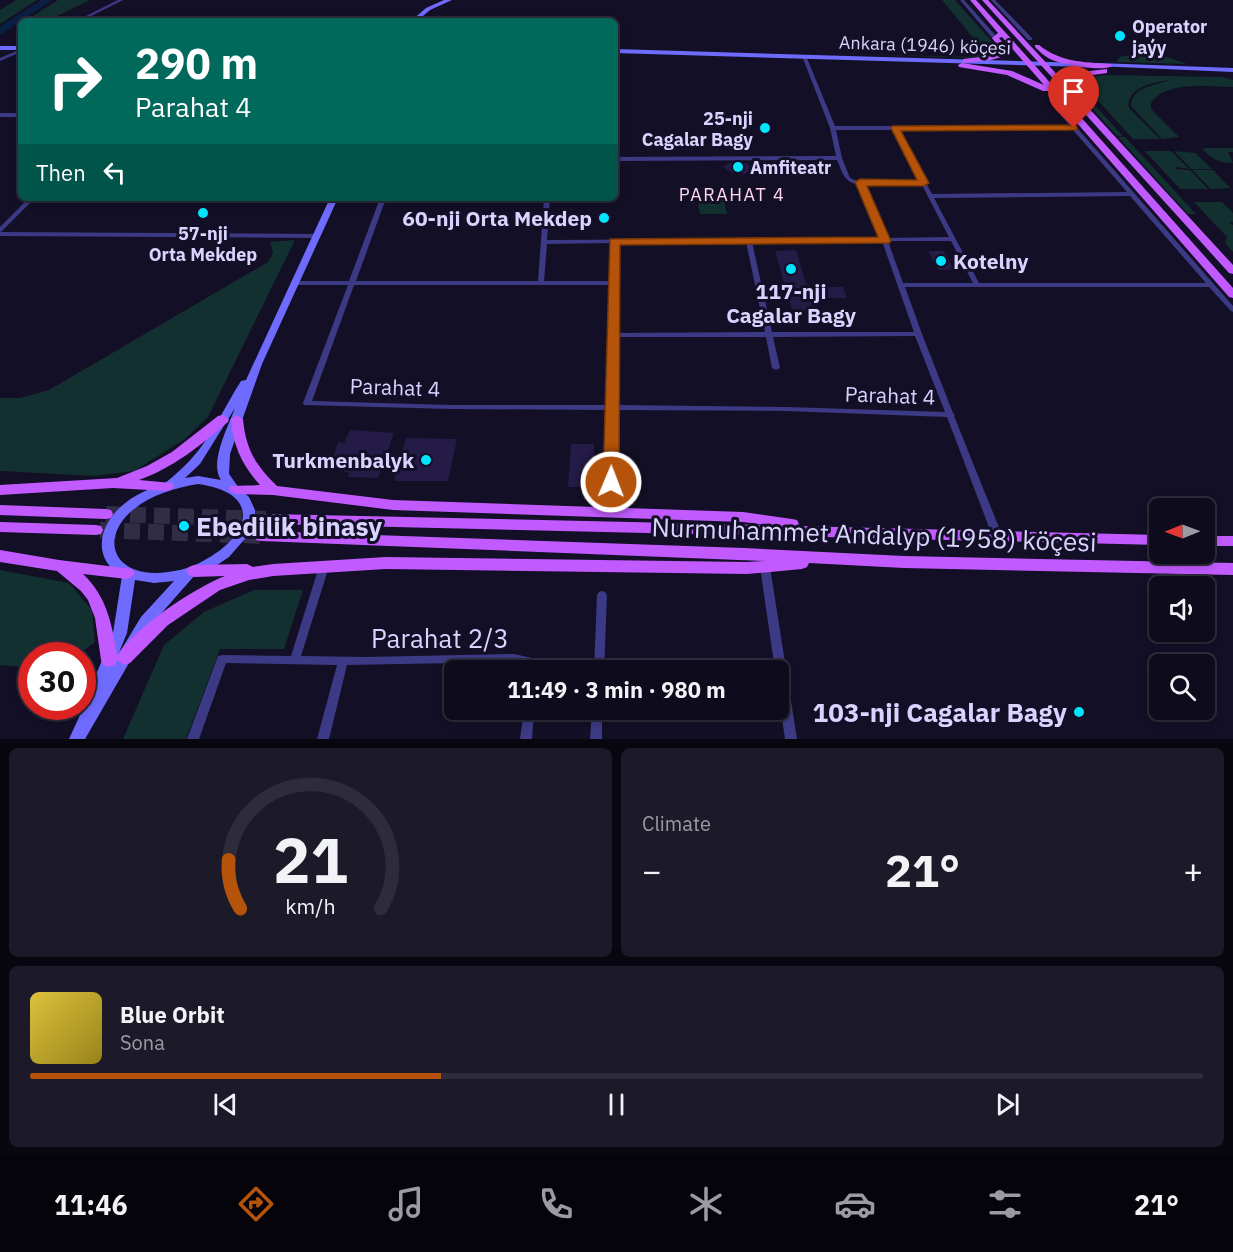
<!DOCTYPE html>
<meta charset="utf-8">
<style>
:root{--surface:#0e0b1c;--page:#1c1929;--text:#f1f3f6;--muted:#9b9ba3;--line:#2e2b3b;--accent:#b45309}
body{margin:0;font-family:"IBM Plex Sans",sans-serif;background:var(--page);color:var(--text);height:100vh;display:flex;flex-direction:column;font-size:22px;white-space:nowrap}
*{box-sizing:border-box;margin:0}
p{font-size:20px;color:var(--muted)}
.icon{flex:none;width:33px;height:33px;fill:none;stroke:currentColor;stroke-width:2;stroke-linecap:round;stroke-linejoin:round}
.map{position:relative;height:739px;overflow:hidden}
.panel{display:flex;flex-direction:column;gap:9px;padding:9px;background:#08060f;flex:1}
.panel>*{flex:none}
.hud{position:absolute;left:18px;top:18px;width:600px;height:183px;border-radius:9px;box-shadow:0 3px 9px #0003,0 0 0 2px var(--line);background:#00695c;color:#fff;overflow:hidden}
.needle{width:39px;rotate:269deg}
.fabs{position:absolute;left:1149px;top:498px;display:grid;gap:12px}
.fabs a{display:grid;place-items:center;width:66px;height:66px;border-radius:9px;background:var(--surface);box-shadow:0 3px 9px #0003,0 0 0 2px var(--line);font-size:30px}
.speed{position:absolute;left:18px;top:642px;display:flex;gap:12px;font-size:30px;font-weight:700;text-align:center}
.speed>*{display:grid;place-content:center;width:78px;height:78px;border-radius:50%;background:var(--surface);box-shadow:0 3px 9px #0003,0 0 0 2px var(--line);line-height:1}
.speed .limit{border:9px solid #d22;background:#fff;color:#111}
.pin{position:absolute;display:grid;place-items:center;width:51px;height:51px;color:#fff;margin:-62px -26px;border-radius:50% 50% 50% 0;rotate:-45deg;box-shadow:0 0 6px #0007}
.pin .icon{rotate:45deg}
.me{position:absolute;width:66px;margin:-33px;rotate:1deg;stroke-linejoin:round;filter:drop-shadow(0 0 4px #0008)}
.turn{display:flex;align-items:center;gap:21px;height:126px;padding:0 18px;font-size:27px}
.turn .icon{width:78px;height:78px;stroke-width:2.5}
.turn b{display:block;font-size:42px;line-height:51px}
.then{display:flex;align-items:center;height:57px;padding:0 18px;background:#0003;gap:12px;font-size:22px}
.big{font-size:45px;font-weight:700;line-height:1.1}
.panel .tile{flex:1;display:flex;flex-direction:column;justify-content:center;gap:9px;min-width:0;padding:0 21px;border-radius:9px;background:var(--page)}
.panel .dial{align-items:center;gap:0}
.dial svg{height:156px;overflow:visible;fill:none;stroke:var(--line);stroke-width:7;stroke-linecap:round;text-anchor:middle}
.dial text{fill:var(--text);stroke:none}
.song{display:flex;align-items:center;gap:18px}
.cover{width:72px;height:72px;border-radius:9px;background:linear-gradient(135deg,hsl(50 70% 55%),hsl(50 70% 35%))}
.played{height:6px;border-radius:3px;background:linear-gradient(90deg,var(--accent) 35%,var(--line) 35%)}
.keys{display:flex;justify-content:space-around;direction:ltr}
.heat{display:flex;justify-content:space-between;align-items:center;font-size:33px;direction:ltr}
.panel .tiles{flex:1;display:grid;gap:9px;grid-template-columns:1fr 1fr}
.tile:last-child{grid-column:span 2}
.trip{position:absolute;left:444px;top:660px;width:345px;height:60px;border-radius:9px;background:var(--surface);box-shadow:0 3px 9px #0003,0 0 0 2px var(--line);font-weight:700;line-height:60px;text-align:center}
.tabs{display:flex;height:96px;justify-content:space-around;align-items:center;background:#06040b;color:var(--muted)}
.tabs .icon{width:42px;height:42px}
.tabs .current{color:var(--accent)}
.tabs b{font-size:27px;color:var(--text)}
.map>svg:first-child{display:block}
.green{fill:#12302f}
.water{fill:#0a1f44}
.building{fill:#241b47}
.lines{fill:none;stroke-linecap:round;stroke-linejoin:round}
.primary-tunnel{stroke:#312d47;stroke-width:16;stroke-dasharray:16 8;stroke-linecap:butt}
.street{fill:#3d3a85;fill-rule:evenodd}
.secondary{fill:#6f6bff;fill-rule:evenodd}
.primary{fill:#c25bff;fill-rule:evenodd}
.route{fill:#b45309;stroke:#753606;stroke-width:1.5}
.poi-dot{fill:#00e5ff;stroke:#130f26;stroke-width:2}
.labels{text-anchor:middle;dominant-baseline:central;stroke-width:6;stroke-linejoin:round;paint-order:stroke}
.far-poi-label{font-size:18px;font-weight:bold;fill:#d9d4ff;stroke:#130f26;text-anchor:start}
.far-street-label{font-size:18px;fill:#d9d4ff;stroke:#130f26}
.far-neighbourhood-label{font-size:18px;letter-spacing:1.5px;fill:#ffd6f0;stroke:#130f26}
.poi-label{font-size:21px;font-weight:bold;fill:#d9d4ff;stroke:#130f26;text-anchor:end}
.street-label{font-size:21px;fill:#d9d4ff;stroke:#130f26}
.near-poi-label{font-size:26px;font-weight:bold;fill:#d9d4ff;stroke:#130f26;text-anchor:start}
.near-street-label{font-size:26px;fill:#d9d4ff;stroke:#130f26}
</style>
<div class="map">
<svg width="1233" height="739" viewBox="0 0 1233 739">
<rect width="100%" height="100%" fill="#130f26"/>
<g class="green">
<polygon points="16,0 37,0 0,24 0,10"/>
<polygon points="58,0 90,0 47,21 25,21"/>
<polygon points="942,0 955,0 996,46 995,53 984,57 996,55 970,58 855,54 973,57 970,56 987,53 984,45 979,45"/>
<polygon points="1121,56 1167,57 1187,64 1116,62"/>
<path d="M1102 75 1223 77 1233 80V87C1209 87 1166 80 1151 103V109L1179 137 1162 139 1131 106C1131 87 1156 85 1170 80 1154 82 1125 88 1129 108L1160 139H1133L1082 83 1087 78Z"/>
<polygon points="1078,78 1081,79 1078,84 1089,99 1123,136 1117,136 1076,90 1073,83"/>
<polygon points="1118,137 1125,137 1196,214 1188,214"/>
<path d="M1205 148H1233V152H1228L1233 163C1219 163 1212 159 1202 149Z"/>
<polygon points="1145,151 1171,151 1189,169 1177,167 1175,169 1190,170 1208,189 1180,189"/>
<polygon points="1174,151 1195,153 1212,169 1191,169"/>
<polygon points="1192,170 1213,170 1230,188 1211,189"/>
<polygon points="696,191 722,191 727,214 700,214"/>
<polygon points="1194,202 1222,202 1233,213 1233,222 1229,223 1233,225 1233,252 1225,243 1227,237"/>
<polygon points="295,240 208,417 185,439 134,471 95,476 0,471 0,398 20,398 49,390 268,262 273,253 270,242"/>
<polygon points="0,570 69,583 92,610 95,642 78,655 32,656 31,668 0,665"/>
<polygon points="254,590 303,590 284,649 220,649 186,739 123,739 164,645 204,612"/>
</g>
<polygon class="water" points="41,0 52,0 0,35 0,27"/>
<g class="building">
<polygon points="729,163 746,163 754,168 745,174 733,173 723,167"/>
<polygon points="796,250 807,287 843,287 847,298 810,298 814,310 792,310 775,251"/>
<polygon points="928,251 944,251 954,270 938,270"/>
<polygon points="350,430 394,433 378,478 348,477 349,473 337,469 336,459 332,460 338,442 344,443"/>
<polygon points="406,438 457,439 448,481 394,481"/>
<polygon points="571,444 594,444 593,487 568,487"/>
</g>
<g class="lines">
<g class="primary-tunnel">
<polyline points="106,514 269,519"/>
<polyline points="100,530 261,536"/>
</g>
<g class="street">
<polygon points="118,0 123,0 81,21 76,21"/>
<polygon points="960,0 964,0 997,37 997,39 993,39"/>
<polygon points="991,0 995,0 1032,38 1032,40 1028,40"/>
<polygon points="21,49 21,52 0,61 0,58"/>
<path d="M802 55 806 56 835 126H1070L1053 106 1055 97 1059 96 1058 106 1233 306V312L1231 311 1209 287H905L922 334 953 413 955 415 954 416 1002 535 1000 537 997 538 994 537 992 535 947 417 786 411 616 410 615 482 614 484H608L607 482 608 410 451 409 304 405 303 403 348 285H296L293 283 296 281H349L379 201H334L332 200V198H550L547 240 880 238 858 184C844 183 842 171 837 160L615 161V157L836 156 830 128 802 56ZM836 130H893L920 181 855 180 850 178 842 158ZM898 130H1073L1127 192 932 194ZM864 184 922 185 949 237 887 238ZM1130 196 1206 283H979L934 198ZM544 200 538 281H356L385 201ZM882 241 914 332H772L752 242ZM888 241H951L973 283H903ZM746 242 765 332 616 333 617 243ZM611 243 610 281H544L547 244ZM354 285H610L608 405H451L312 401ZM915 336 945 412 786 407 616 405V337H766L772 368 776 370 780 368 773 337Z"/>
<rect x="0" y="113" width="21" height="4"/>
<polygon points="29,198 35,198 2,231 0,232 0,227"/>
<polygon points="0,232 317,234 320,236 317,238 0,236"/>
<polygon points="765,563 768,564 770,567 797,739 785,739 778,691 778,670 775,670 760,567 762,564"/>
<polygon points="322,569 325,570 327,573 301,656 366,657 514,654 532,658 537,670 527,670 524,664 514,662 347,665 329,739 317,739 337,665 226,663 199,739 187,739 218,656 222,655 291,656 317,573 319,570"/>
<polygon points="602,591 605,592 607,595 604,670 594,670 597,595 599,592"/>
<polygon points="524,710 534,710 532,739 520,739"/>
<polygon points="592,710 602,710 602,739 590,739"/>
</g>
<g class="secondary">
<polygon points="444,0 452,0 430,10 417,21 411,21 426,8"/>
<rect x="0" y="46" width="21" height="4"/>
<polygon points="615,49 1083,63 1086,65 1083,67 615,53"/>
<polygon points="1098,63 1233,68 1233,72 1096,66 1095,65"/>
<path d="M330 198H338L262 364 230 454 229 474 239 488 249 497 255 510V521L250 533 229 557 211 569 195 575 151 625 85 739H69L80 715 82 714 90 702 87 697 113 633 122 576C90 558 100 523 124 504 132 497 142 492 152 488 156 486 162 485 165 483 172 478 186 465 192 458 212 436 225 406 241 381L246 380ZM235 408C228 427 209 463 221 480L198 476 185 478 200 464ZM198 484C264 493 250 537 203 561 189 569 174 572 158 573 113 575 99 537 134 509 153 494 175 488 198 484ZM135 580 154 583 174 581 141 617 118 655 127 633Z"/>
</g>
<g class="primary">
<polygon points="970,0 976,0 1005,32 1233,288 1233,298 1229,297 1049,91 1043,91 1007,75 959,67 958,65 962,63 1012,71 1044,85 1002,37 999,38 1008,49 1005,56 991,60 963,63 963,59 990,56 999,53 1000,49 992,38 998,33"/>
<polygon points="982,0 988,0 1064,82 1073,73 1107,69 1107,73 1078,77 1072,83 1074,92 1233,265 1233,274 1229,273"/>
<path d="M1035 45H1039C1060 62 1083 62 1109 64L1113 66C1101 72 1063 65 1050 59 1044 56 1040 52 1035 47Z"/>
<path d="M223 415 229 419 228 422C201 445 173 468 139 480L172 483 174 486 172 489 167 491 113 488 0 495V485L117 478 147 466 172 452 218 416Z"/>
<path d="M237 415 243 419C246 450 255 464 277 486L393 500 743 512 792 519 797 520 799 524 798 526 1160 535V545L269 524 264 523 262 519 264 515 269 514 766 525 743 522 393 510 273 495 236 494 231 492 229 489 231 486 260 485C242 465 233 446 231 419Z"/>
<polygon points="0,505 106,509 111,510 113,514 111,518 106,519 0,515"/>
<polygon points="0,522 96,525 101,526 103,530 101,534 96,535 0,532"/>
<path d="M261 531 744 548 904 556 1233 563V575L904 568 809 563 807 567 802 569 747 574 386 569 273 576 249 580 220 590 168 625 130 663 124 665 117 660 115 665 109 667 103 665 101 660 95 618 88 600 81 591 57 571 0 562V550L59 560 132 569 135 573 132 577 127 579 83 574C107 597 112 624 117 656 134 628 194 588 225 576L194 577 189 575 186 571 189 567 194 565 247 564 253 567 273 564 386 557 747 562 766 561 261 541 256 540 254 536 256 532Z"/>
<rect x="1204" y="536" width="29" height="10"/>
</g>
</g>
<polygon class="route" points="1074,125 1077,126 1077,130 901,131 929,183 924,186 867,186 891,241 889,243 620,245 619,482 616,486 605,486 603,482 610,239 878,237 855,182 860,179 917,180 891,128 892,126"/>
<g class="poi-dot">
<circle cx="1120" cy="36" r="6"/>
<circle cx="765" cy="128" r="6"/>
<circle cx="738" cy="167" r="6"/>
<circle cx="203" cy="213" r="6"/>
<circle cx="604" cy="218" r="6"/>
<circle cx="941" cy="261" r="6"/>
<circle cx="791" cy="269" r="6"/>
<circle cx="426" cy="460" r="6"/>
<circle cx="184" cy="526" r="6"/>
<circle cx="1079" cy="712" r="6"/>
</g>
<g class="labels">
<g class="far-poi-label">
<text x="1132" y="26">Operator<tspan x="1132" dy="21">jaýy</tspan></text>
<text x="753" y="118" text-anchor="end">25-nji<tspan x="753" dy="21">Cagalar Bagy</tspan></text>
<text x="750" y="167">Amfiteatr</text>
<text x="203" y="233" text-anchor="middle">57-nji<tspan x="203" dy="21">Orta Mekdep</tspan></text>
</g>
<g class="far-street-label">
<text transform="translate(925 45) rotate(2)">Ankara (1946) köçesi</text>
</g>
<g class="far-neighbourhood-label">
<text x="732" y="194">PARAHAT 4</text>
</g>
<g class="poi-label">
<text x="592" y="218">60-nji Orta Mekdep</text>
<text x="953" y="261" text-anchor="start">Kotelny</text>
<text x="791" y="291" text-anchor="middle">117-nji<tspan x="791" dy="24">Cagalar Bagy</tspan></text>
<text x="414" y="460">Turkmenbalyk</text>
</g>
<g class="street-label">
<text transform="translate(395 387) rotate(2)">Parahat 4</text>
<text transform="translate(890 395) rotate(2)">Parahat 4</text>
</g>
<g class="near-poi-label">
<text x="196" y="526">Ebedilik binasy</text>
<text x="1067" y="712" text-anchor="end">103-nji Cagalar Bagy</text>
</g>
<g class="near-street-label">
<text transform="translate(874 534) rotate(2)">Nurmuhammet Andalyp (1958) köçesi</text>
<text x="440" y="638">Parahat 2/3</text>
</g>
</g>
</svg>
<div class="fabs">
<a><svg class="needle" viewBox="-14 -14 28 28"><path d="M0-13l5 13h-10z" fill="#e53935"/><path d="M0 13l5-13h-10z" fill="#9b9ba3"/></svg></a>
<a><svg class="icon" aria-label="sound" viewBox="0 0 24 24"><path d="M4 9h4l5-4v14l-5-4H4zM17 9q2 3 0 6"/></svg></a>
<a><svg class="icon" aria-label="search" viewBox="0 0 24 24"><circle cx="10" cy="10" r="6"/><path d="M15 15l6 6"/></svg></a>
</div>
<div class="speed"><div class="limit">30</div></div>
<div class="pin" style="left:1074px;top:128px;background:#d93025"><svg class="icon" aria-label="arrive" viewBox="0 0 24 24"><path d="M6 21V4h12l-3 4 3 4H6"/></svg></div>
<svg class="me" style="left:611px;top:482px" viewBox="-20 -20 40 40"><circle r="17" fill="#b45309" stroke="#fff" stroke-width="3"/><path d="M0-11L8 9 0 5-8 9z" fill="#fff"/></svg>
<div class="trip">11:49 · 3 min · 980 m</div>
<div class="hud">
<div class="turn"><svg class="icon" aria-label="right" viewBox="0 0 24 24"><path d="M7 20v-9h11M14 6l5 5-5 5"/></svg><div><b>290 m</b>Parahat 4</div></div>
<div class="then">Then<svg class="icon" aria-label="left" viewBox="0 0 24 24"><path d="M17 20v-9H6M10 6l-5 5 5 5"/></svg></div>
</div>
</div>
<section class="panel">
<div class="tiles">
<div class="tile dial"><svg viewBox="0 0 100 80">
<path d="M14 69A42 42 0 1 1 86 69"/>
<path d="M14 69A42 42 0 0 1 8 44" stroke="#b45309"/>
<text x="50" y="56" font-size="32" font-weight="700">21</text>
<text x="50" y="72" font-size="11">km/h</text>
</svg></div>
<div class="tile"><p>Climate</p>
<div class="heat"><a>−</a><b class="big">21°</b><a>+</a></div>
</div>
<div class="tile">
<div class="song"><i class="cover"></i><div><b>Blue Orbit</b><p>Sona</p></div></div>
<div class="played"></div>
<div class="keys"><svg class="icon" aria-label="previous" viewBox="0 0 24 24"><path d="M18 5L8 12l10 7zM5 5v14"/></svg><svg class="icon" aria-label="pause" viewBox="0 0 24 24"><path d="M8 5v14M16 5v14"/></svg><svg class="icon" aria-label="next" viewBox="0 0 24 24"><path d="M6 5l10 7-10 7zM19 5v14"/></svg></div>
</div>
</div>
</section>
<nav class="tabs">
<b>11:46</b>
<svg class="icon current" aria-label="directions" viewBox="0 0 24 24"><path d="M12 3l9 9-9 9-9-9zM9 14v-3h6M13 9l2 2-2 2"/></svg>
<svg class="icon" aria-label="music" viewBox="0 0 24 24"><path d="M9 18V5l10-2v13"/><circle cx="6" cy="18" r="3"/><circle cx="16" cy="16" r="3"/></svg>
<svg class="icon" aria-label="phone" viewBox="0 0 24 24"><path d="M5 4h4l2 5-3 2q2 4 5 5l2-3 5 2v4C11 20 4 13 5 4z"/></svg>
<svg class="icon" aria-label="climate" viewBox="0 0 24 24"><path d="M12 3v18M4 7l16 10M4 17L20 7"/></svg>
<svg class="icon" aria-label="car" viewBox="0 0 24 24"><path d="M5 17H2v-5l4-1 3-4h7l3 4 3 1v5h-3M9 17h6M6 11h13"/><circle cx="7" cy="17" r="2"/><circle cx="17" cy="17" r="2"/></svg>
<svg class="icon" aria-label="filters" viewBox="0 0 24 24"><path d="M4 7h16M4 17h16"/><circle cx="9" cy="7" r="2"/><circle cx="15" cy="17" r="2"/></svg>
<b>21°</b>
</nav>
